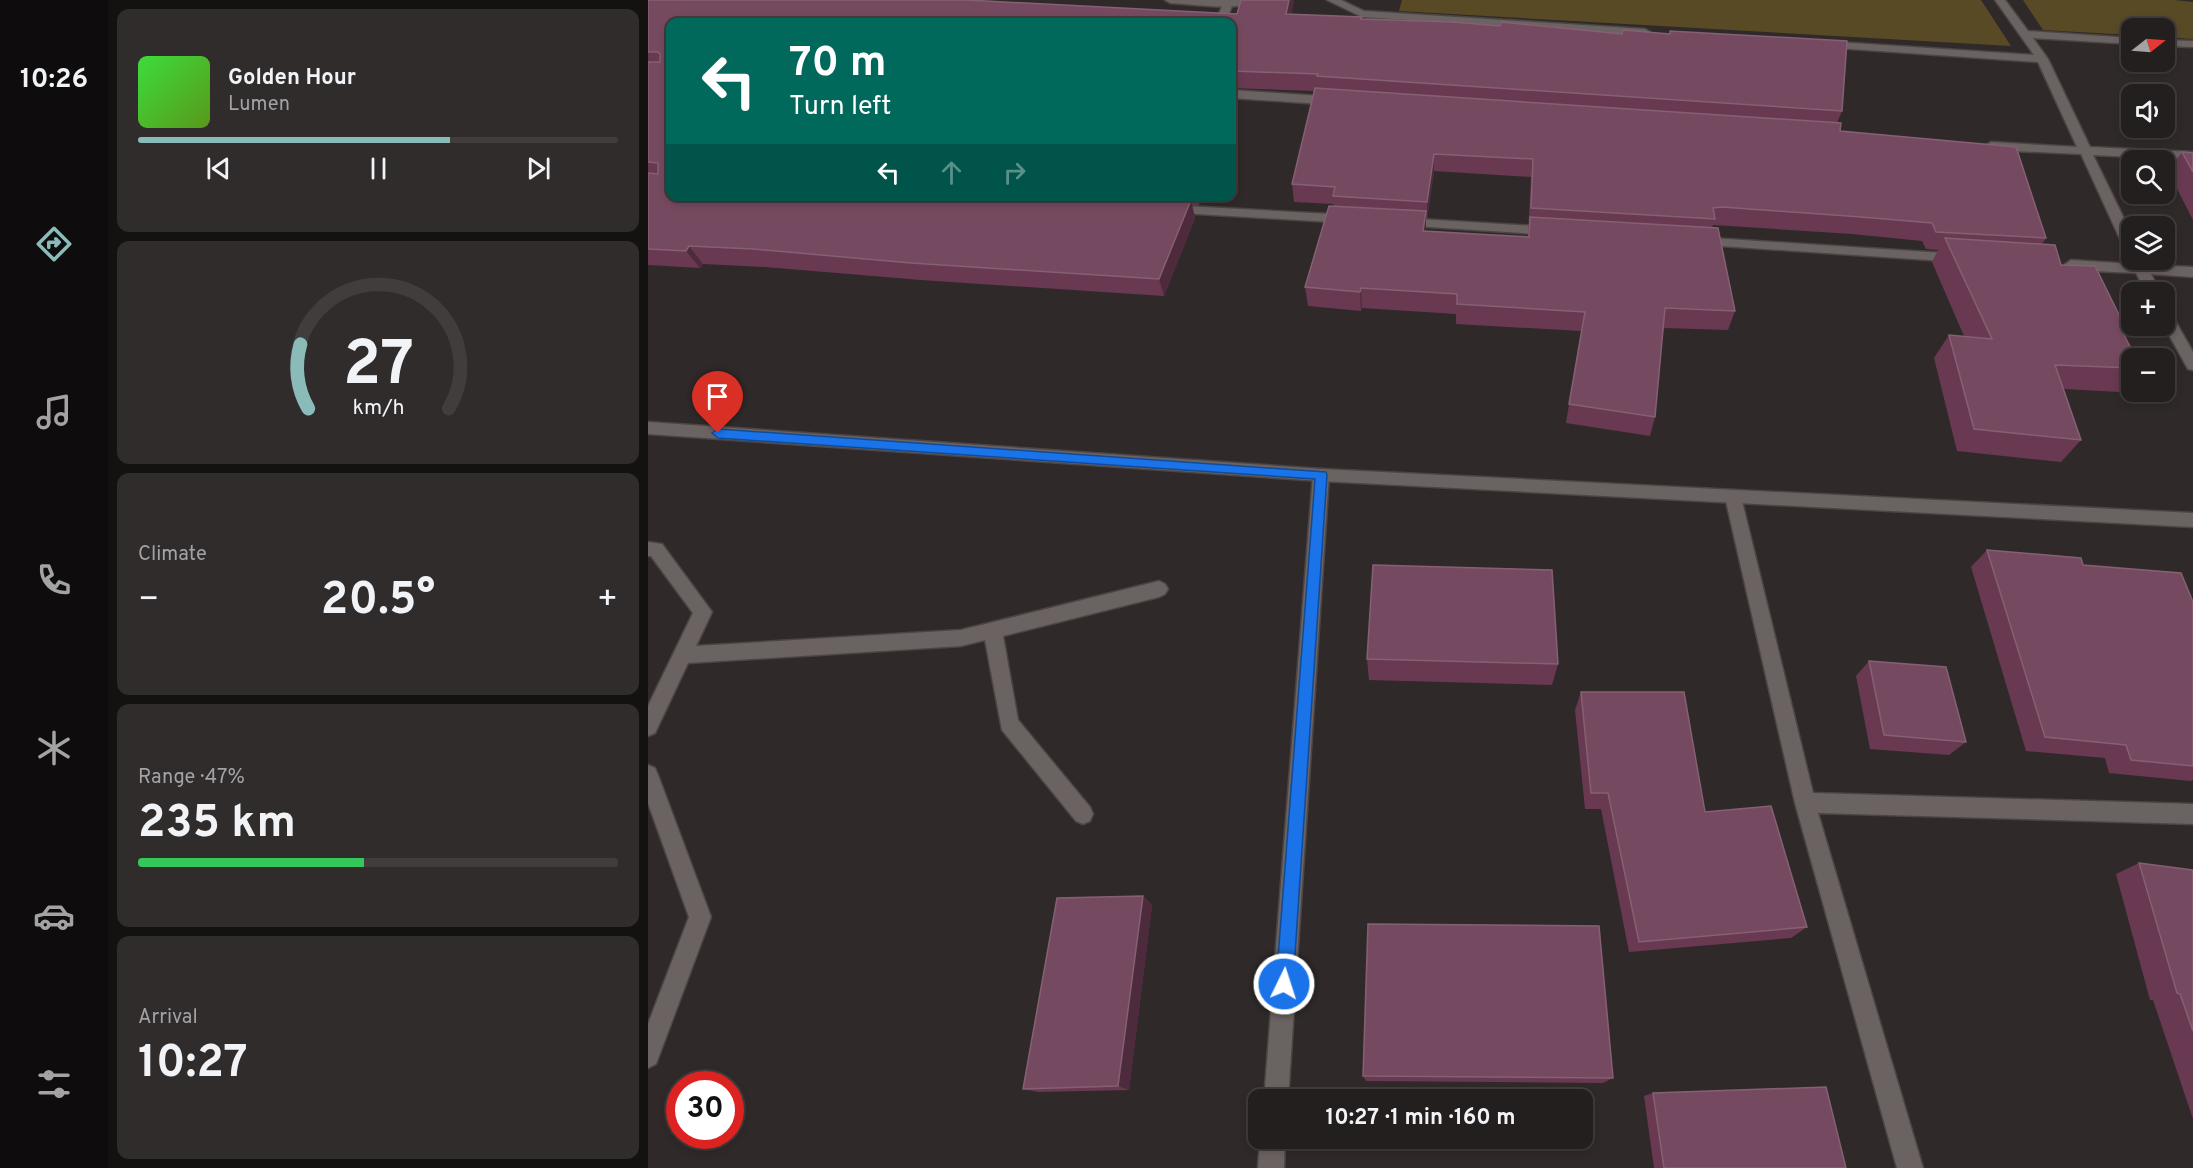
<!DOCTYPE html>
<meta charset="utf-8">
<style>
:root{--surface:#241f1f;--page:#302c2c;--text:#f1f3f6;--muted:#a3a2a4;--line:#413d3d;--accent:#8bbbb9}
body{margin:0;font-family:Overpass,sans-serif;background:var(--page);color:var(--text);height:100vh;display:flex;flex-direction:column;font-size:22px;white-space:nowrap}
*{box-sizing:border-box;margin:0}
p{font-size:20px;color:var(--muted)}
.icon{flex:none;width:33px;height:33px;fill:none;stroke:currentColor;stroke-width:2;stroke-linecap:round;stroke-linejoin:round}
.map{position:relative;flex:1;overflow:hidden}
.sheet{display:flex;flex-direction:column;gap:9px;padding:9px;background:#141111;width:540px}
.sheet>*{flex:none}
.banner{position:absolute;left:18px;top:18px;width:570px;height:183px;border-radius:12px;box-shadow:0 3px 9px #0003,0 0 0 2px var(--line);background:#00695c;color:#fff;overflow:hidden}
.needle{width:39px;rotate:73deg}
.fabs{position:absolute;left:1473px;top:18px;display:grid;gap:12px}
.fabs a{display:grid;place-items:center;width:54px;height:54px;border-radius:12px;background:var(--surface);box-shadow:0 3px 9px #0003,0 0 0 2px var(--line);font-size:30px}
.speed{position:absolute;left:18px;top:1071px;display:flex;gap:12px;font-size:30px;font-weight:700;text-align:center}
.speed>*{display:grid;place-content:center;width:78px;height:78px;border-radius:50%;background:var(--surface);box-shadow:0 3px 9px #0003,0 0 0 2px var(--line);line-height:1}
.speed .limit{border:9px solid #d22;background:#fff;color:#111}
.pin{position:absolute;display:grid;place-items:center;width:51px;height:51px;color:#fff;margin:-62px -26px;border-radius:50% 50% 50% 0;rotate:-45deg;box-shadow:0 0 6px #0007}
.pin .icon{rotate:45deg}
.me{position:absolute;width:66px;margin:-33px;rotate:4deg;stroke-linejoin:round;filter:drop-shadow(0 0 4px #0008)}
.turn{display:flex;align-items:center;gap:21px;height:126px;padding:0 24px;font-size:27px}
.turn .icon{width:78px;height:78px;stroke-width:2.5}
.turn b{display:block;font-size:42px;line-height:51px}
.lanes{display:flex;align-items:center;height:57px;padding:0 24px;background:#0003;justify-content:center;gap:30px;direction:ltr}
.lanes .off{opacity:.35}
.big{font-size:45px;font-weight:700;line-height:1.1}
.sheet .card{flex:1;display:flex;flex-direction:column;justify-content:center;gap:9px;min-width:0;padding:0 21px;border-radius:12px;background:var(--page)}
.sheet .dial{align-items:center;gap:0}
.dial svg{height:156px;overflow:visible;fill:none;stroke:var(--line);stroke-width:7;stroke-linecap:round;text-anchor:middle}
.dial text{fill:var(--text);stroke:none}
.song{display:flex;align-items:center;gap:18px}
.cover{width:72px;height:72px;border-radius:9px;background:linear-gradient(135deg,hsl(120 70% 55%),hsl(90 70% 35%))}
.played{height:6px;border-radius:3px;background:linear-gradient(90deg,var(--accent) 65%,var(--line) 65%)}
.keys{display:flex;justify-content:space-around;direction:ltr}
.heat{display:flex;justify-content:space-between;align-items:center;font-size:33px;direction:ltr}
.charge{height:9px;border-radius:4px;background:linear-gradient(90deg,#34c759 47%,var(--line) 0)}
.trip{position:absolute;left:600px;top:1089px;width:345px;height:60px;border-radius:12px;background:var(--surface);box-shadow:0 3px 9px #0003,0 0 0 2px var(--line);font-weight:700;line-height:60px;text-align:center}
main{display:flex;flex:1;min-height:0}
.dock{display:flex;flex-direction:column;width:108px;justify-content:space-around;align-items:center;background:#0e0c0c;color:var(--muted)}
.dock .icon{width:42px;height:42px}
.dock .on{color:var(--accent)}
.dock b{font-size:27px;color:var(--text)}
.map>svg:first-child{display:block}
.green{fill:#594a26}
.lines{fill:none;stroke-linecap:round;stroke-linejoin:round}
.minor-casing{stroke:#4b4544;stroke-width:3}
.tertiary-casing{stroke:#4b4544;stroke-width:3}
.minor{fill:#6b6362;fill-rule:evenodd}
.tertiary{fill:#6b6362;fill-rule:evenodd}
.wall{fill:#693952;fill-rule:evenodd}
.shaded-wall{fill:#4d2b3c}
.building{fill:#754a60;stroke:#856073;stroke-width:1.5}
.route{fill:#1a73e8;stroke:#114b97;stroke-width:1.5}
</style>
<main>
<nav class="dock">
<b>10:26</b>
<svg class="icon on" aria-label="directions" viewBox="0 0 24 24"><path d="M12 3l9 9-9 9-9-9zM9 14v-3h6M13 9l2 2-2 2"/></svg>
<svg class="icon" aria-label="music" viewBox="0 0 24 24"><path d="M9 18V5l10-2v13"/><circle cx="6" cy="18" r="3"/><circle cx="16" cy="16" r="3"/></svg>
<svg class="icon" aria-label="phone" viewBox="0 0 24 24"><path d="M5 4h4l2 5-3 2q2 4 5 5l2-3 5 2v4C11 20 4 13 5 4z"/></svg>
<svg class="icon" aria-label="climate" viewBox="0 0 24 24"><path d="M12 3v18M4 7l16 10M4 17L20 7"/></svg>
<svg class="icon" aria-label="car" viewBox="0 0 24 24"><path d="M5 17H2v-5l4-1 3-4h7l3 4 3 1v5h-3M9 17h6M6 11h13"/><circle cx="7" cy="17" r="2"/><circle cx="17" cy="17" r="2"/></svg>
<svg class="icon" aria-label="filters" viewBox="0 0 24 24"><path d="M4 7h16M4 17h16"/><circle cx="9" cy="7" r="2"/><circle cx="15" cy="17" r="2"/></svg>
</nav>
<section class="sheet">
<div class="card">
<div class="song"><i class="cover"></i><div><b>Golden Hour</b><p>Lumen</p></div></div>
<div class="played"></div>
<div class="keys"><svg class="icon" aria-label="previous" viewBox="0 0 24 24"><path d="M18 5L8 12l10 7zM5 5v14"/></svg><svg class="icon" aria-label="pause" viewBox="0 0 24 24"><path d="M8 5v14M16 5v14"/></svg><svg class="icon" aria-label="next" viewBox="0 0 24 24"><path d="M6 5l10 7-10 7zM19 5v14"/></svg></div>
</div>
<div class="card dial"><svg viewBox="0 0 100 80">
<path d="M14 69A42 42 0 1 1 86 69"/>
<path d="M14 69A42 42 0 0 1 10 36" stroke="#8bbbb9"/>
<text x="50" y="56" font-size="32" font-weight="700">27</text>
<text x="50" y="72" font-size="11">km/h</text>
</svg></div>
<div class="card"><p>Climate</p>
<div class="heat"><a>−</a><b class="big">20.5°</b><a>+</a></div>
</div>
<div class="card"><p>Range · 47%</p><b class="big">235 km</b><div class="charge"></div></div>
<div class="card"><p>Arrival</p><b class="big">10:27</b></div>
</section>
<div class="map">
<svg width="1545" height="1168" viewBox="0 0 1545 1168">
<rect width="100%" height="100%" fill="#302929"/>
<g class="green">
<polygon points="754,0 1333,0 1363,46 751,11"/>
<polygon points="1375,0 1526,0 1545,2 1545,39 1517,37 1516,28 1484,28 1483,35 1395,30"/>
</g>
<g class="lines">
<g class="minor-casing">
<g id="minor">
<polygon points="581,0 585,3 578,22 568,22 575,3"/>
<polygon points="679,0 693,0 716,11 997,29 1002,32 997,35 714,17"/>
<polygon points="1347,0 1357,0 1380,31 1484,38 1484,44 1385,38 1400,59 1442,147 1545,152 1545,160 1445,155 1484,235 1484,254 1477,250 1433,154 1343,150 1337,146 1343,142 1429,147 1390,62 1174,47 1168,44 1174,41 1386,55"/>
<polygon points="1516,40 1545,41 1545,47 1516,46"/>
<polygon points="584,90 687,97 693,101 687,105 584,98"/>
<polygon points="521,205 700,215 707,219 700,223 516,212 514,209"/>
<polygon points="755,218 904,227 911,231 904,235 750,225 748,222"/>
<polygon points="1048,237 1311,254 1318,258 1311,262 1043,244 1041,241 1043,238"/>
<polygon points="1484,259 1495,260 1498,265 1545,267 1545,277 1503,274 1512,292 1498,292 1488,273 1423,270 1416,265 1423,260 1484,264"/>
<polygon points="1516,308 1521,310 1545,352 1545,370 1540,369 1516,326"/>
<polygon points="673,469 679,470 681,475 640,1100 616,1100 665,475 667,470"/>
<polygon points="1085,490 1091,492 1093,497 1165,793 1545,804 1545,824 1170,813 1275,1168 1249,1168 1147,803 1077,497 1079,492"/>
<polygon points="0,542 14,544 64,612 48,646 313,630 511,581 517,584 520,589 517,594 511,597 355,636 370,720 442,807 445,814 442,821 435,824 428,821 354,730 337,640 313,646 40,663 7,733 0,736 0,706 45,613 3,556 0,556"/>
<polygon points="0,765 7,768 10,775 63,917 8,1064 0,1068 0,1024 41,917 0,803"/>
<polygon points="612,1138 637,1138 636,1168 610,1168"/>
</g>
</g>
<g class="tertiary-casing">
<g id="tertiary">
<path d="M517 0H610C594 12 543 4 522 3Z"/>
<polygon points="0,422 673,469 1545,513 1545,527 673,481 0,434"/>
</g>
</g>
<use href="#minor" class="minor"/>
<use href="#tertiary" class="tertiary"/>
</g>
<g class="wall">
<path d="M0 0 589 14 593 0H646L643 15 714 19 1194 111 1189 123 1192 131 1398 238 1394 244 1479 331 1476 335 1484 358V379L1472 392 1416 389 1433 440 1413 462 1309 451 1286 358 1301 335 1316 336 1284 262 1290 250 1278 249 1274 241 1204 234 1065 225 1064 228 1087 311 1080 330 1015 328 1007 417 1002 436 918 423 933 331 808 324V314L714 308 713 311 660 306 657 287 686 206 685 204 646 202 644 184 666 91 584 88V22H22V196L232 201 235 196H555L551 206 544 205 547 218 516 296 273 280 117 267 55 264 52 268 0 265ZM786 171 883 177 880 237 778 231V219H779Z"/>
<polygon points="1534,152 1545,153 1545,220 1520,171"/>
<polygon points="1339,550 1435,565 1545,602 1545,780 1543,781 1461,773 1457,758 1378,751 1323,567"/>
<polygon points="719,659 910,664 904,685 721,680"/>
<polygon points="1221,661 1318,742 1301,755 1222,749 1208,676"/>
<polygon points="933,692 1057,812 1159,927 1143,938 981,952 953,809 937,809 927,710"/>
<polygon points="1491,863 1545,870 1545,1119 1505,1000 1502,1000 1468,874"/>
<polygon points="495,896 504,905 481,1090 390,1092 375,1089"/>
<polygon points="715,1076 965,1078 955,1083 718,1081"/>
<polygon points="1005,1093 1198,1168 1006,1168 996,1096"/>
</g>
<g class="shaded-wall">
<polygon points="641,0 646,0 640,32 638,14"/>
<polygon points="786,154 786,171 779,219 779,202"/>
<polygon points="549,196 555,196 551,206"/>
<polygon points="543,200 547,218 516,296 511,279"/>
<polygon points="778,211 778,231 775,251 775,231"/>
<polygon points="41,246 55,264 52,268 38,251"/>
<polygon points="713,288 714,308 713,311 712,292"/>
<polygon points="495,896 504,905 481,1090 470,1086"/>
</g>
<g class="building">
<polygon points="0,0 319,0 589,14 593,0 641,0 638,14 714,17 713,19 805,22 852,26 854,22 974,34 975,30 1022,34 1022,31 1199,41 1194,111 669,76 670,74 584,71 584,22 22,22 22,196 176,196 232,201 235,196 482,196 543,200 511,279 263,263 105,249 41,246 38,251 0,249 0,173 10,174 10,163 0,162 0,62 12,62 12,54 10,52 0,52"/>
<polygon points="667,88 1193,123 1192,131 1368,147 1398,238 1288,232 1284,223 1213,217 1074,207 1065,208 1067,219 883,208 885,159 786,154 779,202 685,196 687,187 644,184"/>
<polygon points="1534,152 1545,153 1545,172"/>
<polygon points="681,206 778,211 775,231 881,237 882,217 1070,228 1087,311 1017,308 1007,417 921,404 937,312 809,304 809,294 713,288 712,292 657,287"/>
<polygon points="1297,238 1407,245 1413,265 1447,266 1479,331 1474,331 1488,358 1484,358 1484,368 1407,365 1433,440 1326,429 1301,335 1344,339"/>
<polygon points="1339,550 1433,558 1435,565 1533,573 1545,602 1545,766 1483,760 1478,745 1397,737"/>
<polygon points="725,565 904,570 910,664 719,659"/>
<polygon points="1221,661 1298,667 1318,742 1236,735"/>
<polygon points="933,692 1036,692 1057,812 1123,806 1159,927 991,942 960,793 943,793"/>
<polygon points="1491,863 1545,870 1545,1031 1532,994 1529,993"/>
<polygon points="495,896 470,1086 375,1089 409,898"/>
<polygon points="720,924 951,926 965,1078 715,1076"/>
<polygon points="1178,1087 1198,1168 1016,1168 1005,1093"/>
</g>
<polygon class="route" points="70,429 678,472 679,475 645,984 643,990 636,993 630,990 628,984 667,479 70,438 64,433"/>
</svg>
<div class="fabs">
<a><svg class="needle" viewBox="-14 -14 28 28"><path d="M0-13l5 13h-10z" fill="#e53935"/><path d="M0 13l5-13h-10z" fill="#a3a2a4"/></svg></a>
<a><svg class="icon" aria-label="sound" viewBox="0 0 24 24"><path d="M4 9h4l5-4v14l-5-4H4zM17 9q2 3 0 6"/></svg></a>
<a><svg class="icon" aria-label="search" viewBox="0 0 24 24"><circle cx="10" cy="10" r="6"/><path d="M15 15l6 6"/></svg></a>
<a><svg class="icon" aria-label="layers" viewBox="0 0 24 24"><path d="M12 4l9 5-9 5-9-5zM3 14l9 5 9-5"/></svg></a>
<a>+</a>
<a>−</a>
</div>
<div class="speed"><div class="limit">30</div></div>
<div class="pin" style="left:70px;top:433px;background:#d93025"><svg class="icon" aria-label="arrive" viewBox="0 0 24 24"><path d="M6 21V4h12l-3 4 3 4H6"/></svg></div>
<svg class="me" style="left:636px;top:984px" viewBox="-20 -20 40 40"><circle r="17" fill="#1a73e8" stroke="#fff" stroke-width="3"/><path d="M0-11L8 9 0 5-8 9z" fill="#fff"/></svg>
<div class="trip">10:27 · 1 min · 160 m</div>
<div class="banner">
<div class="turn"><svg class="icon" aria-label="left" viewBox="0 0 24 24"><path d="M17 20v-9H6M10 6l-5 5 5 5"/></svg><div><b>70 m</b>Turn left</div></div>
<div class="lanes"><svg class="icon" aria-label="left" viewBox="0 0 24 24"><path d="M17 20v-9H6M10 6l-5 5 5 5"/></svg><svg class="icon off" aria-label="ahead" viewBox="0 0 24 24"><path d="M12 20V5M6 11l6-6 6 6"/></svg><svg class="icon off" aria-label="right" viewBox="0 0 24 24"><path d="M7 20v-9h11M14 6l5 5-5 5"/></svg></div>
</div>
</div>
</main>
